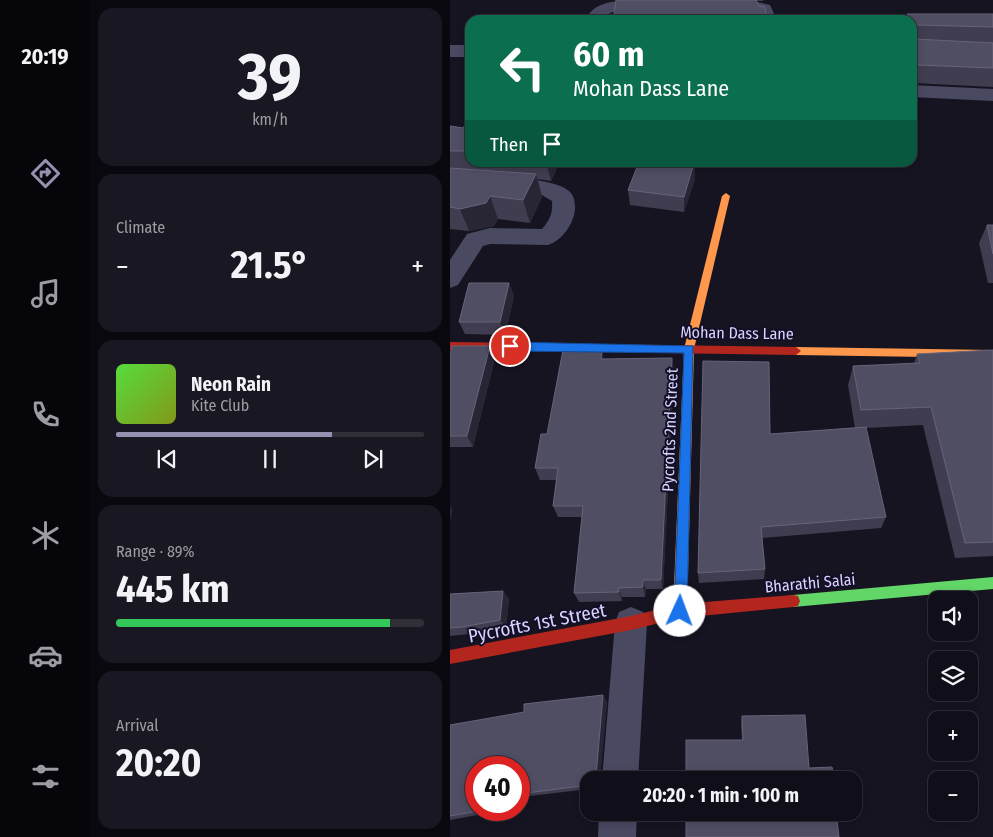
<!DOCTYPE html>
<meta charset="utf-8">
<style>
:root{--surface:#100f19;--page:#191822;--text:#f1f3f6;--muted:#9c9ca2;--line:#302f38;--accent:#9591b1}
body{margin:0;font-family:"Fira Sans Condensed",sans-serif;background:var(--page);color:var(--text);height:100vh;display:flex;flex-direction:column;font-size:19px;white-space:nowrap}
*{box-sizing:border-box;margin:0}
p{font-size:16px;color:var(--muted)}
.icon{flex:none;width:28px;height:28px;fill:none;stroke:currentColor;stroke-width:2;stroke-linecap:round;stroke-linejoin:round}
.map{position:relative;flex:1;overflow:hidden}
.side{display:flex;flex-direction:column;gap:8px;padding:8px;background:#09080e;width:360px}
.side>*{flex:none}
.guide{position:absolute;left:15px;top:15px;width:452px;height:152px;border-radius:15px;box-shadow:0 2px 8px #0003,0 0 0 1px var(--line);background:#0b6e4f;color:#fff;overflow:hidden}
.controls{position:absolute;left:478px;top:591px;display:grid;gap:10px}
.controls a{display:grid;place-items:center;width:50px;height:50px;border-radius:10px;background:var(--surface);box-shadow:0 2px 8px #0003,0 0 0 1px var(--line);font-size:25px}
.speed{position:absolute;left:15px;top:756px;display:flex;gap:10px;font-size:25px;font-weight:700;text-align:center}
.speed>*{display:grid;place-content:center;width:65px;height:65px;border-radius:50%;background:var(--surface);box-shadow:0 2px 8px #0003,0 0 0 1px var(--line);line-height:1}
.speed .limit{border:8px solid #d22;background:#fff;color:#111}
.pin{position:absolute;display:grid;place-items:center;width:42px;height:42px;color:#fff;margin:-21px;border:2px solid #fff;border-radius:50%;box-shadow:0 1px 5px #0007}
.me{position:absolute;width:55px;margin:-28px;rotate:2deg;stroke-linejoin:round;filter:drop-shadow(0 0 4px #0008)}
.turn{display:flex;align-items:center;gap:18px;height:105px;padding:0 25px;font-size:22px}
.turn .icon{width:65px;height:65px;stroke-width:2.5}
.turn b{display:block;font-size:35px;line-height:42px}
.then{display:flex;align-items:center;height:48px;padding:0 25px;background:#0003;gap:10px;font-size:19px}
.big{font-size:38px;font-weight:700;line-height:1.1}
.side .widget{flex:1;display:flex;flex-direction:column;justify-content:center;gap:8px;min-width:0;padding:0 18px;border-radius:15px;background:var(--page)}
.side .dial{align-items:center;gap:0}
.dial b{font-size:65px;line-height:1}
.song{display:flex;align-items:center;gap:15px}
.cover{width:60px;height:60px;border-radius:8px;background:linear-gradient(135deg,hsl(110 70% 55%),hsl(70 70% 35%))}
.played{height:5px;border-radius:2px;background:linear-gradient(90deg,var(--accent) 70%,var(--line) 70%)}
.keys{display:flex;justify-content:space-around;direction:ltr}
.heat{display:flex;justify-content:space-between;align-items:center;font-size:28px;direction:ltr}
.charge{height:8px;border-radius:4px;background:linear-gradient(90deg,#34c759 89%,var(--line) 0)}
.trip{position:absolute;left:130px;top:771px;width:282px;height:50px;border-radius:15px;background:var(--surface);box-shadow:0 2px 8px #0003,0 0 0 1px var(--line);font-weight:700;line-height:50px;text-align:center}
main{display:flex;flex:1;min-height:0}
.menu{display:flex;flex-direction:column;width:90px;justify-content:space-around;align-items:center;background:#06060a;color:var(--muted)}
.menu .icon{width:35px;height:35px}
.menu .active{color:var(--accent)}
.menu b{font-size:22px;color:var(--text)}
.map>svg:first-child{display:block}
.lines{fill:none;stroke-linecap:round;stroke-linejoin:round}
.street{fill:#4a4962;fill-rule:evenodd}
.fast{fill:#63d668;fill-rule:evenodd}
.slow{fill:#ff974d;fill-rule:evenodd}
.jam{fill:#b3261e;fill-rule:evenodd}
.wall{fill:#403d50}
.shaded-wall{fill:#282635}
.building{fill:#504e63;stroke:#66637b}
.route{fill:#1a73e8;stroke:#114b97}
.labels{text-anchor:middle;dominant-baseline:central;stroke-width:4;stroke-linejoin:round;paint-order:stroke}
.street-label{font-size:16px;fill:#d9d4ff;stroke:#130f26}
.near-street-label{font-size:19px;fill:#d9d4ff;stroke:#130f26}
</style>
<main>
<nav class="menu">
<b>20:19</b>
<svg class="icon active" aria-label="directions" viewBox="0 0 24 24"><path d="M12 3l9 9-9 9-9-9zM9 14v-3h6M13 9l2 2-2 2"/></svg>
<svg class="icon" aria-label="music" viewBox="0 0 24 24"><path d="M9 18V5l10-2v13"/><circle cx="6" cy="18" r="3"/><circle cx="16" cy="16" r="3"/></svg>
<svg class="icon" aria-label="phone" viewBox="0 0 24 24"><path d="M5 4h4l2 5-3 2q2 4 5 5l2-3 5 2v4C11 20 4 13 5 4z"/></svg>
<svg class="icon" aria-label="climate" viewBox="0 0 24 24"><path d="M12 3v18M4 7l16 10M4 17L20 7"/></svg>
<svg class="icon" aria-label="car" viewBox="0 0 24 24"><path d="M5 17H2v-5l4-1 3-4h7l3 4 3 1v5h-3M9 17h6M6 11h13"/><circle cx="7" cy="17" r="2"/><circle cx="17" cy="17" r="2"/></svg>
<svg class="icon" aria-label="filters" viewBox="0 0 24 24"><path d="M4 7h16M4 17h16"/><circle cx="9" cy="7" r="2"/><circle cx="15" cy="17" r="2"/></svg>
</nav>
<section class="side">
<div class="widget dial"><b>39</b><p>km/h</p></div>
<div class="widget"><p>Climate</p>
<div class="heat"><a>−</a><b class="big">21.5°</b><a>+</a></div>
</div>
<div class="widget">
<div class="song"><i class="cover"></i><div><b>Neon Rain</b><p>Kite Club</p></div></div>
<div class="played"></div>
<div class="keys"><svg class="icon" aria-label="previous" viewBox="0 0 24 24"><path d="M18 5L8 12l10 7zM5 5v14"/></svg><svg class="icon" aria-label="pause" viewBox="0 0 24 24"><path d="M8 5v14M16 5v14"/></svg><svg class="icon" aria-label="next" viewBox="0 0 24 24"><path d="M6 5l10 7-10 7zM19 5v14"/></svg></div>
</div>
<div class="widget"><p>Range · 89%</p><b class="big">445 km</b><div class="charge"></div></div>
<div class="widget"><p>Arrival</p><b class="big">20:20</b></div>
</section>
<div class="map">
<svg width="543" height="837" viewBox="0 0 543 837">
<rect width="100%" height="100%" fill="#161421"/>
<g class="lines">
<g class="street">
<path d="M178 1 208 3 211 7 208 11C193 14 162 3 153 20H135C144 3 160 1 178 1Z"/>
<polygon points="278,2 307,2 320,5 327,20 309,20 306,12 272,11 269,7 272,3"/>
<rect x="0" y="45" width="20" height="12"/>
<polygon points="462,85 543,89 543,101 462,97"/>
<path d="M0 175C26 176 103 175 120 192 126 198 126 211 123 218 119 230 110 241 98 245L40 244 33 246 8 285 0 288V260L17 234 40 228 92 229C100 220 103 213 102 201L92 195 0 189Z"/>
<polygon points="181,607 193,612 197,623 188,780 152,780 165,623 169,612"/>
<polygon points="149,812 187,812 186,837 148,837"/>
</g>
<polygon class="fast" points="543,577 543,589 343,607 338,606 336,601 338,596 343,595"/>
<g class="slow">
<polygon points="276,193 280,196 244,349 237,611 235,616 230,618 225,616 223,611 234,349 272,196"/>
<polygon points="346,347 543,350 543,358 346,355 341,351"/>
</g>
<g class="jam">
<polygon points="0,342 346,347 351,351 346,355 0,350"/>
<polygon points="343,595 348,596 350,601 348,606 343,607 230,618 181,630 0,664 0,650 181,616 230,604"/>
</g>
</g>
<g class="wall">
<polygon points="166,0 313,0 313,1"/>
<polygon points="457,14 543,14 543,87 463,83 462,78 462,20 456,20"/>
<polygon points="20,118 20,162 110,162 101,181 88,179 92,197 80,223 48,219 44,226 19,231 0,229 0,126 13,128"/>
<polygon points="245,169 245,179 234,212 180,205 178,190"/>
<polygon points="537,225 543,225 543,283 538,283 529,243"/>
<polygon points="59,283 64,296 55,335 15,334 9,322"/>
<polygon points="40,346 45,358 23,447 0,447 0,355"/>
<polygon points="543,350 543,556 505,558 473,425 416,428 436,517 431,528 312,538 315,569 314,579 249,583 248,573 320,434 405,428 398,385 403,366 464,363 467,354"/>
<polygon points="222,358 224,371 213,589 196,589 195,597 172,597 172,601 129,602 124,593 132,517 108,517 103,506 106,480 90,480 85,468 97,434 154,359"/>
<polygon points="53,591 59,599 56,627 19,634 0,636 0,594"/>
<polygon points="157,701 150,777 139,780 139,789 71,797 72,807 69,807 69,768 26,810 55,810 0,820 0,725"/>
<polygon points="292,716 359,768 384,780 292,740 291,723"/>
</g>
<g class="shaded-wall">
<polygon points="96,162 110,162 101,181"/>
<polygon points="242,162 246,162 245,169 245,179 234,212 234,197"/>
<polygon points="86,174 92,197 80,223 73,200"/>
<polygon points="40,196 48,219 44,226 19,231 10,209"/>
<polygon points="59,283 64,296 55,335 50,322"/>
<polygon points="40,346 45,358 23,447 17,436"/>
<polygon points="152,350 155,364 151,359"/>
<polygon points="222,358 224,371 213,589 211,580"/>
<polygon points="0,505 3,510 0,521"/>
<polygon points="193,580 196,589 195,597 193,587"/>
<polygon points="168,588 172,597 172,601 169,592"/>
<polygon points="53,591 59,599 56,627 50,620"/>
<polygon points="153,695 157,701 150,780 146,776"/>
<polygon points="69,796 71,797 72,807 69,806"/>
</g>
<g class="building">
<polygon points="166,0 306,0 309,6 315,7 316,20 163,20"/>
<polygon points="457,14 543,14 543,27 466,25 464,26 465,39 543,43 543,68 468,65 462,38 462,20 459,20"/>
<polygon points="20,118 20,151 0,151 0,126 13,128"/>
<polygon points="189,162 242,162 242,163 244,163 234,197 178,190"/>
<polygon points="0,168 86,174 73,200 40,196 36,203 10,209 0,207"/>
<polygon points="537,225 543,225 543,254"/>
<polygon points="19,283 59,283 50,322 9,322"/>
<polygon points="2,346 40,346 17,436 0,436 0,355"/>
<polygon points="113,350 152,350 151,359 222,358 211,580 193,580 193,587 168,588 169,592 124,593 133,506 103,506 108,468 85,468 91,434 97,434"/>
<polygon points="543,350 543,542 515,543 481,407 411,410 403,366 470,363 467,354"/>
<polygon points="253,361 319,362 320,434 416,427 436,517 311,527 315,569 248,573"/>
<polygon points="53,591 50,620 12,627 0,628 0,594"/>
<polygon points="153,695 146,776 156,778 156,780 139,780 139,785 69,794 69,768 26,768 26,810 34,810 0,816 0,725 74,712 74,704"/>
<polygon points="355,715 359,768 382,767 384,780 236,780 236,740 293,740 292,716"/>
<polygon points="236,812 386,812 389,837 236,837"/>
</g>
<polygon class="route" points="60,342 243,346 237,611 235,615 230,617 226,615 224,611 234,353 60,351 54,346"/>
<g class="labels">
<g class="street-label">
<text transform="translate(287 333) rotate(1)">Mohan Dass Lane</text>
<text transform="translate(220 430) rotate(-88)">Pycrofts 2nd Street</text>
<text transform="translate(360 583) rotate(-5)">Bharathi Salai</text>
</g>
<g class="near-street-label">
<text transform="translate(87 623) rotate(-11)">Pycrofts 1st Street</text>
</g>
</g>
</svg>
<div class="controls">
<a><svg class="icon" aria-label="sound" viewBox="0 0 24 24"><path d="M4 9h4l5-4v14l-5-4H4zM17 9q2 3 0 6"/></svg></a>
<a><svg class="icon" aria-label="layers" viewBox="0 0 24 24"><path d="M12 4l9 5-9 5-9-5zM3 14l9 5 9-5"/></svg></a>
<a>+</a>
<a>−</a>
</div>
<div class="speed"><div class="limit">40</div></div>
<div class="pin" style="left:60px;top:346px;background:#d93025"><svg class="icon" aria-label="arrive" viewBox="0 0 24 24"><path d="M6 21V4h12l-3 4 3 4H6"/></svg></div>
<svg class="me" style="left:230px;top:611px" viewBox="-20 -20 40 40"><circle r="19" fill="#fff"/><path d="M0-13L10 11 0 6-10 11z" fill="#1a73e8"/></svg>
<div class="trip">20:20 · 1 min · 100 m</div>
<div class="guide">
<div class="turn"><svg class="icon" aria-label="left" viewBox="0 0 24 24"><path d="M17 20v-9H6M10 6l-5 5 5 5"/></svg><div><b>60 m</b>Mohan Dass Lane</div></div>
<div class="then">Then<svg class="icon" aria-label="arrive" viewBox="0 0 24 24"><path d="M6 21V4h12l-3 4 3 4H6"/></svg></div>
</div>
</div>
</main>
